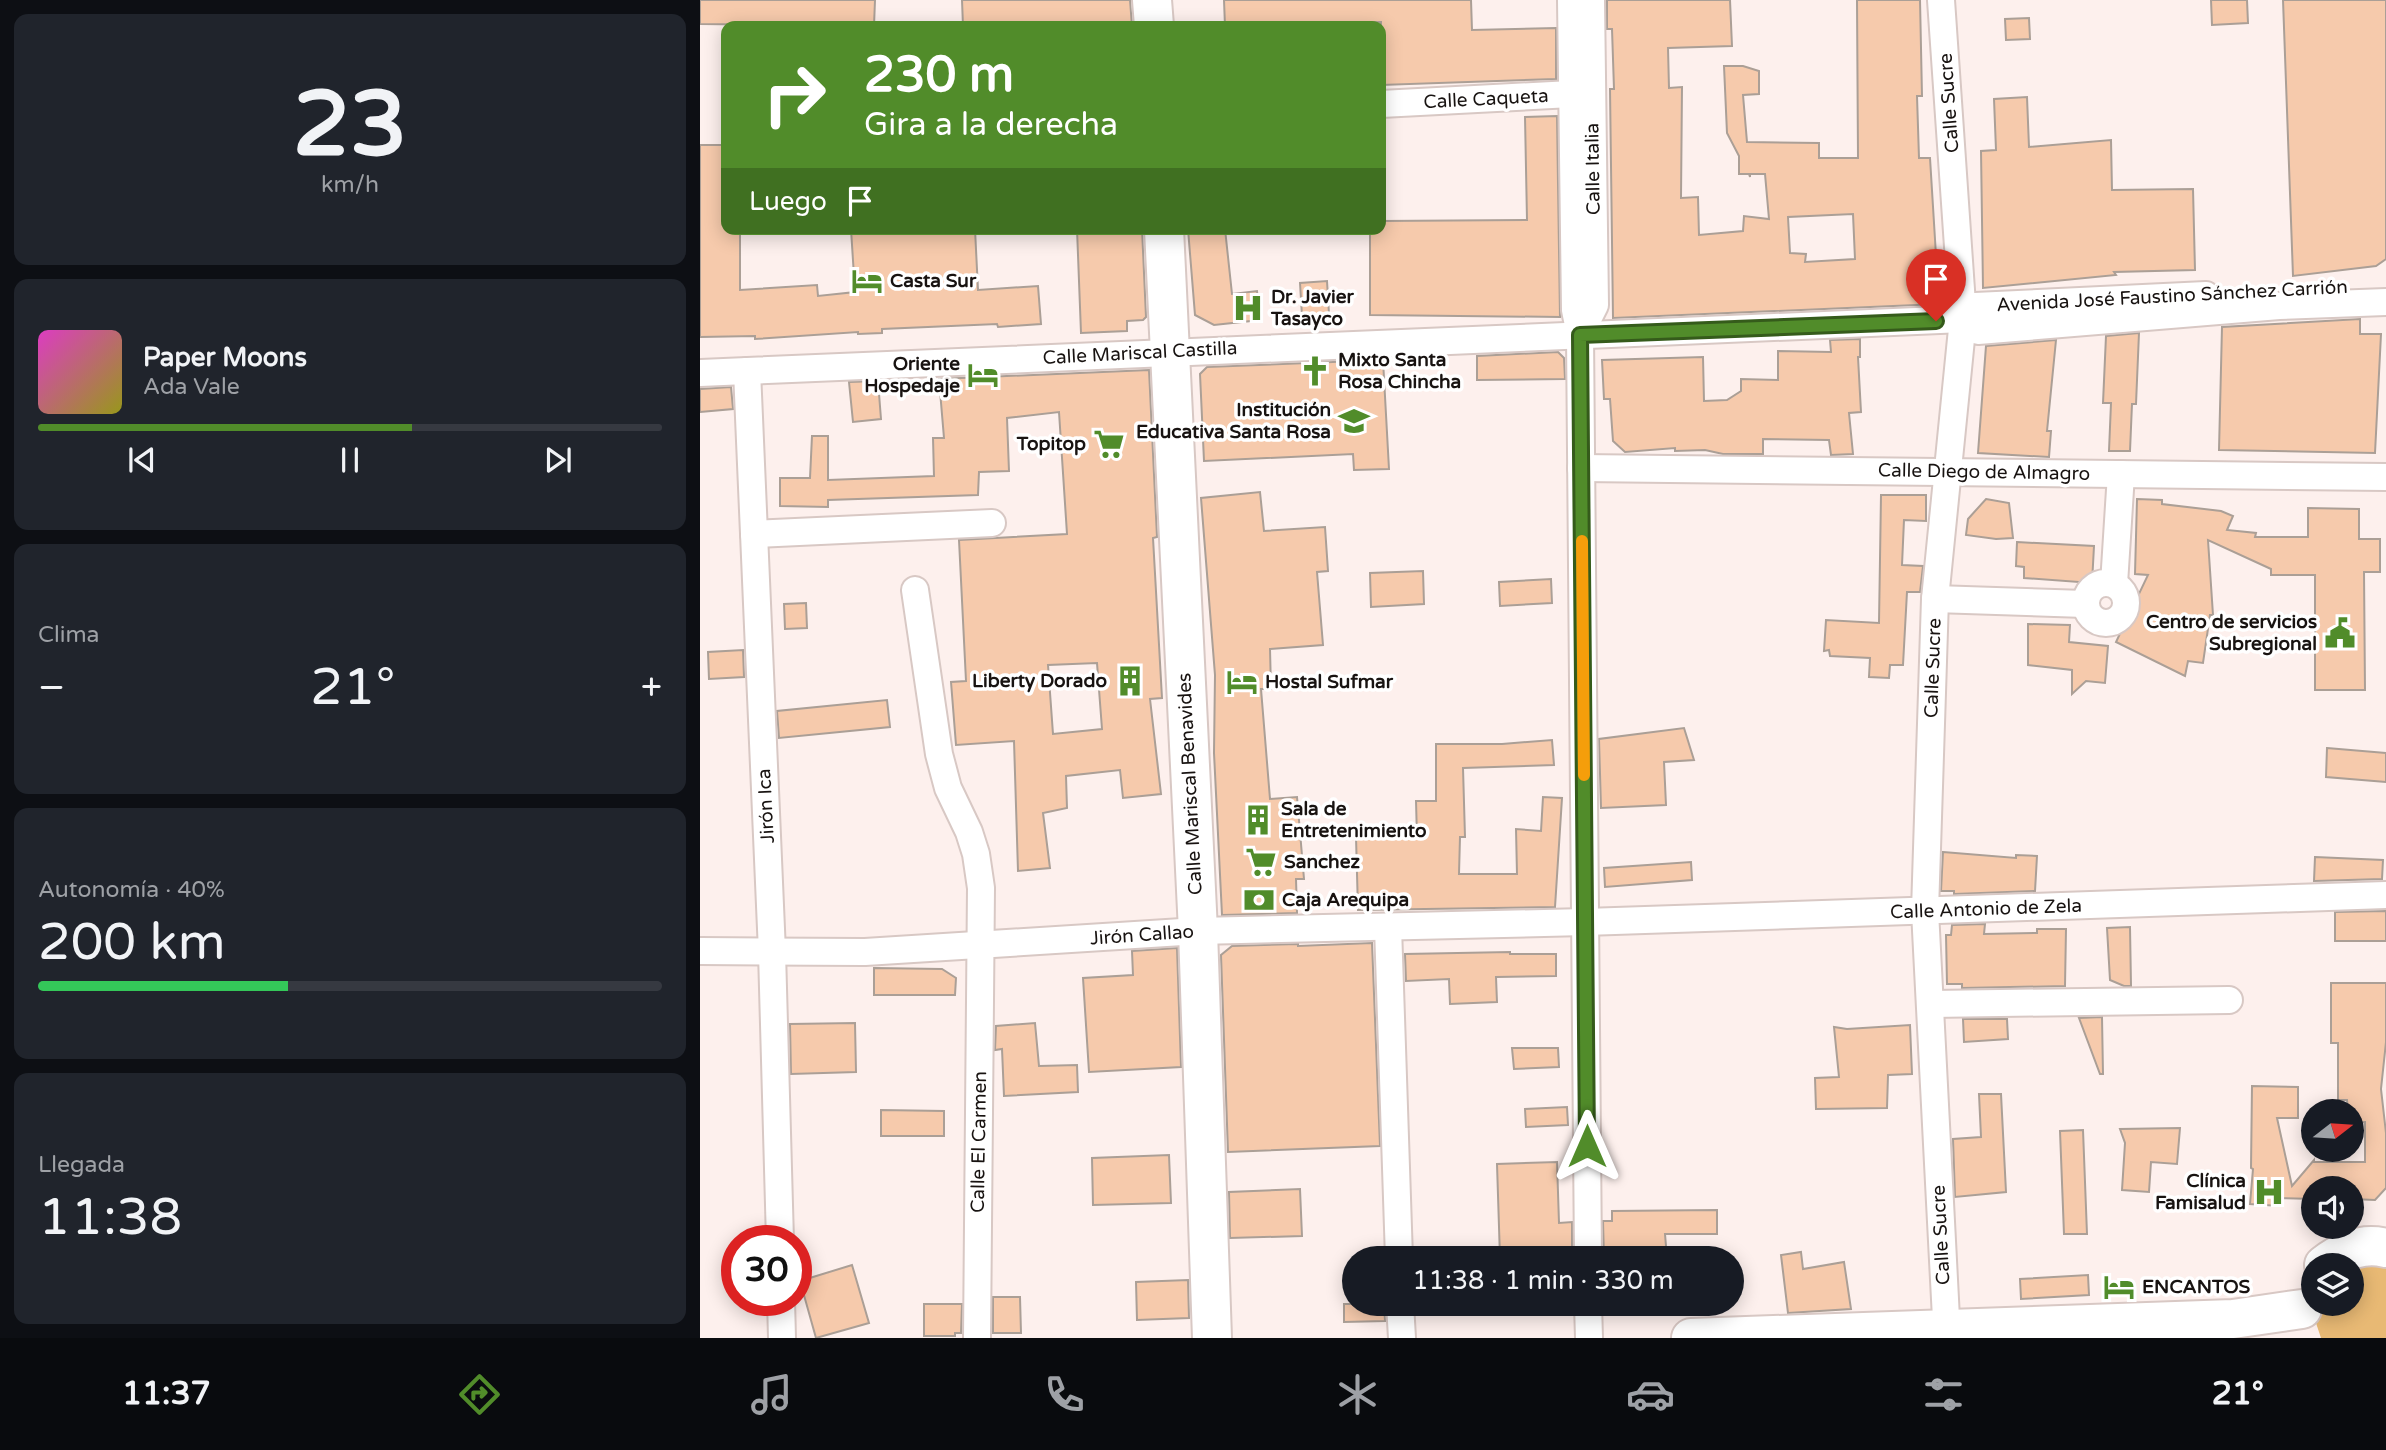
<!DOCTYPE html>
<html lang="es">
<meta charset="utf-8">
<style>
:root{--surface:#171b24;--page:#20242c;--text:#f1f3f6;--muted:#9ea1a6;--line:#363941;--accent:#518c2a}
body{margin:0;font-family:"Varela Round",sans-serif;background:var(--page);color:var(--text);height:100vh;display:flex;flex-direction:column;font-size:26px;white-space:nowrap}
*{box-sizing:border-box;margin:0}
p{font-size:23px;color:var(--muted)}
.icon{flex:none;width:38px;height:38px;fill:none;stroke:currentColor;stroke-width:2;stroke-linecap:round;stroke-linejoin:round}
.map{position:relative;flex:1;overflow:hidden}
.drawer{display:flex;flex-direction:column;gap:14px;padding:14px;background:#0d0f14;width:700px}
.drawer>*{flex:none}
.guide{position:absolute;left:21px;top:21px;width:665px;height:214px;border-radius:14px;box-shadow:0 4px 18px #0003;background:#518c2a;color:#fff;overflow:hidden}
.needle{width:46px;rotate:73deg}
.buttons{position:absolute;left:1601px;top:1099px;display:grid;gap:14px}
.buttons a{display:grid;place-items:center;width:63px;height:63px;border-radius:50%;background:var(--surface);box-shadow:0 4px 18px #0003;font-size:35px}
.speed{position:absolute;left:21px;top:1225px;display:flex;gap:14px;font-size:35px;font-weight:700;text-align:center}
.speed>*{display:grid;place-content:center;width:91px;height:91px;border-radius:50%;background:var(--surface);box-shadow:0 4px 18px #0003;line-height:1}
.speed .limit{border:10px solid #d22;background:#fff;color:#111}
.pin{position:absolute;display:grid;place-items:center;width:60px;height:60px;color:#fff;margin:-72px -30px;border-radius:50% 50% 50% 0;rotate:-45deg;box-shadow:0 0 7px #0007}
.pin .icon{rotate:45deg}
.me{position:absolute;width:77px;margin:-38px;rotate:0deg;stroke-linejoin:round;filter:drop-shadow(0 0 5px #0008)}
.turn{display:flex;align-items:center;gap:24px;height:147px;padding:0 28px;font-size:32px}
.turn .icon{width:91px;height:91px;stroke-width:2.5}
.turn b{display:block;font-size:49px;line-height:60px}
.then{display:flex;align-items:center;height:66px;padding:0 28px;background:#0003;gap:14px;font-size:26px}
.big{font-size:52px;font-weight:600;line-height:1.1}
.drawer .card{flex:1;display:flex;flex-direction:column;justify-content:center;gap:10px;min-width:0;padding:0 24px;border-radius:14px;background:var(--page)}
.drawer .dial{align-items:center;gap:0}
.dial b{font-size:91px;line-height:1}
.song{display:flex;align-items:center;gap:21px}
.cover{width:84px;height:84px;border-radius:10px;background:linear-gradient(135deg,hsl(310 70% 55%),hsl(60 70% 35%))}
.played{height:7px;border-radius:4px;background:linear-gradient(90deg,var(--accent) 60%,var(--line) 60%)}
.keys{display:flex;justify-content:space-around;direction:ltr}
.heat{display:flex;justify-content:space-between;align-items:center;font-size:38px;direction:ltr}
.charge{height:10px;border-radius:5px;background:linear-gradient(90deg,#34c759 40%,var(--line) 0)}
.trip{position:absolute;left:642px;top:1246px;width:402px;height:70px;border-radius:35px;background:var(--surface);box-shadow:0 4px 18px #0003;font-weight:600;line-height:70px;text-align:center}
.tab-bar{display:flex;height:112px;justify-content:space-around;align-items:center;background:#090b0e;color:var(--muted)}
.tab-bar .icon{width:49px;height:49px}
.tab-bar .on{color:var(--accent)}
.tab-bar b{font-size:32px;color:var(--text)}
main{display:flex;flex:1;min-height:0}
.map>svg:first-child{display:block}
.green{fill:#e8b974}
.building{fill:#f6caac;stroke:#ab9f96;stroke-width:2;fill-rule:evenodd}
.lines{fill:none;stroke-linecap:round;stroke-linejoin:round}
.street-casing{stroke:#d8c8c4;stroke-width:30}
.primary-casing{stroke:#d8c8c4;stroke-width:42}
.highway-casing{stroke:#d8c8c4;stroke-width:42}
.street{stroke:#fff;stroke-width:26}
.primary{stroke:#fff;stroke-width:38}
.highway{stroke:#fff;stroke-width:38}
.route-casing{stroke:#355b1b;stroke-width:18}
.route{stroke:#518c2a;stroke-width:12}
.slow{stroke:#f59e0b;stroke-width:12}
.labels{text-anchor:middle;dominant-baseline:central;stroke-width:7;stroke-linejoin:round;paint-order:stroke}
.street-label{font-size:19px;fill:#181311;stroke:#fff}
.poi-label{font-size:19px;font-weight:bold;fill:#181311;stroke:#fff;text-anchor:start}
</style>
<main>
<section class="drawer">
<div class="card dial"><b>23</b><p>km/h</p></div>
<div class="card">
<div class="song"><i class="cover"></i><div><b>Paper Moons</b><p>Ada Vale</p></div></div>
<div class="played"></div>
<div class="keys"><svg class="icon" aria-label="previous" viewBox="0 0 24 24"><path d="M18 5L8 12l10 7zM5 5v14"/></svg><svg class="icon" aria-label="pause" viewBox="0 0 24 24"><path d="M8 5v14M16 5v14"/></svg><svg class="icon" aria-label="next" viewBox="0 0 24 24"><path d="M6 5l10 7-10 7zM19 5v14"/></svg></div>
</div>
<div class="card"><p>Clima</p>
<div class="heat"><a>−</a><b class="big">21°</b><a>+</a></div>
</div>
<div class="card"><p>Autonomía · 40%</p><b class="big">200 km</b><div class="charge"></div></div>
<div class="card"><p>Llegada</p><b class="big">11:38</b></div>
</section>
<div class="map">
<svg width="1686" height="1338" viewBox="0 0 1686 1338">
<rect width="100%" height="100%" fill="#fdf0ed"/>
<polygon class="green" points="1686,1263 1686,1338 1621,1338 1616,1323 1617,1304 1652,1304 1652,1265"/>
<g class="building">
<polygon points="0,0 175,0 174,26 0,24"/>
<polygon points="262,0 430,0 432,26 263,26"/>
<polygon points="524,0 771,0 772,30 856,28 856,79 681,85 681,22 525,26"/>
<path d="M907 0H1030L1032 46 968 48 969 88 982 87 981 198 998 197 999 235 1043 231 1044 216 1069 219 1065 174H1050V177L1049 174H1039V156L1027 133 1024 66H1043L1059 71V94L1043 95 1047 142 1119 143V158H1158L1157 0H1220L1222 96H1217L1219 158H1230L1239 304 913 318 910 89H914L912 29H907ZM1153 214 1155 259 1105 262 1106 254 1090 253 1088 217Z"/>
<polygon points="1511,0 1547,0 1548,23 1512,25"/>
<polygon points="1583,0 1686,0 1686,259 1676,266 1593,276"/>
<polygon points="1329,18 1330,39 1306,40 1305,19"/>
<polygon points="1327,97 1329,147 1411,140 1412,190 1493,189 1495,270 1414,272 1416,275 1283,288 1281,151 1296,150 1294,99"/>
<polygon points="857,116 860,317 670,315 670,229 681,229 681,221 827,220 825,117"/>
<polygon points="0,145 26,145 26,229 40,229 40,290 117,285 118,296 155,292 151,229 275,229 278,290 338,286 341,324 298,327 297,324 182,329 182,333 158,334 158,332 55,339 55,336 0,337"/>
<polygon points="377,229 442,229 446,317 443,320 427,321 427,331 381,333"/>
<polygon points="488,229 525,229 532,294 557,291 560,320 514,325 495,315"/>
<polygon points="627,281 629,314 602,316 600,283"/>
<polygon points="1660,319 1660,334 1681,334 1675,453 1519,450 1522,327"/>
<polygon points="1439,333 1436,404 1432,404 1430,451 1409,451 1411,403 1403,403 1406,336"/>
<polygon points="1160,339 1160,357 1158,357 1161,412 1149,413 1153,454 1131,455 1129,440 1063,439 1063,454 1023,454 1005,450 975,451 975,448 925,452 913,441 910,399 904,399 902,360 1003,357 1004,401 1027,400 1041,391 1041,379 1078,380 1078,351 1131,352 1130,340"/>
<polygon points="1356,340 1347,431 1351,431 1349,457 1278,453 1286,346"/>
<polygon points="858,352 864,358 865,379 777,380 777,356"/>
<polygon points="683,360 689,469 654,470 653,454 504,461 500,374 507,367"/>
<path d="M449 370 457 537 453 538 462 698 450 699 461 794 423 798 420 770 366 776 367 808 343 813 350 868 318 871 314 741 256 745 251 682 266 681 259 540 367 534 359 412 307 418 309 471 279 472 278 495 128 500V507L80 506V478H110L112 436H128V480L234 476 233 438H244L239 379ZM397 663 402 729 353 734 348 665Z"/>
<polygon points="178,381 181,419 153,422 149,382"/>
<polygon points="31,387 33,409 0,412 0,389"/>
<polygon points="560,492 564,531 625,527 628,571 617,572 623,645 570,649 571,689 561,689 570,799 597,797 604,879 596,879 597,913 522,915 514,753 515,675 501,498"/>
<polygon points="1181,495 1226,495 1226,521 1204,520 1202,565 1223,566 1220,592 1207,592 1203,665 1190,665 1189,678 1169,677 1170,658 1130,656 1129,650 1124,651 1126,620 1179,623"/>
<polygon points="1286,499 1309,503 1313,538 1296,539 1266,535 1268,519"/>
<polygon points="1437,499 1462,500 1462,504 1521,511 1533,516 1527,530 1556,533 1555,537 1608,537 1608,508 1659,509 1659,539 1680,539 1680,572 1664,572 1665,690 1615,690 1615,575 1571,575 1571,569 1508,540 1513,615 1510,615 1503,663 1488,661 1485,676 1416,642 1448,575 1435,574"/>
<polygon points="1317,542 1394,546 1392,583 1324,578 1324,567 1316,566"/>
<polygon points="723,571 724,604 671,607 670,573"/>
<polygon points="851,579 852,603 800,606 799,582"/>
<polygon points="106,603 107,628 85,629 84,604"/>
<polygon points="1328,624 1370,625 1369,642 1408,646 1405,683 1386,681 1372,694 1372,670 1328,665"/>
<polygon points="43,650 44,677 9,679 8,652"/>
<polygon points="187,700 190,727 79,738 77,711"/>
<polygon points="984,728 994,760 964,762 966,805 901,808 899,739"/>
<polygon points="852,740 854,765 763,768 765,837 760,837 759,874 817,874 816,829 841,831 843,797 862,798 855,907 658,910 656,837 717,838 716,801 736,801 736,744 802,744"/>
<polygon points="1627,748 1686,753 1686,782 1626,777"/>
<polygon points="1243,852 1316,858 1316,855 1337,856 1335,891 1254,894 1254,891 1241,891"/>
<polygon points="1615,857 1683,860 1682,879 1614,881"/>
<polygon points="991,862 992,880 905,887 904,868"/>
<polygon points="1686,911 1686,941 1635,941 1635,912"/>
<polygon points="1285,924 1284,934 1337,933 1337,929 1366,929 1365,986 1262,988 1262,984 1247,984 1246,935 1251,935 1252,925"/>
<polygon points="1430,927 1431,986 1424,986 1410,980 1407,928"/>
<polygon points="672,943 680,1146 528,1152 521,955 532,946 598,944 598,946"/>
<polygon points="477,948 481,1067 389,1072 383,978 433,975 432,951"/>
<polygon points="810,952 810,954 856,954 856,976 796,977 797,1002 750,1004 749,979 706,981 705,954"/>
<polygon points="174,968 242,969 256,978 255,995 174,995"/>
<polygon points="1631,983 1686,983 1686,1042 1681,1089 1686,1133 1686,1188 1675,1200 1652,1199 1652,1188 1614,1188 1614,1199 1577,1198 1579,1206 1550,1204 1553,1169 1551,1168 1552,1086 1598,1087 1598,1118 1577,1118 1592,1186 1614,1160 1614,1162 1665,1162 1665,1122 1652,1123 1652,1111 1648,1111 1647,1100 1638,1100 1638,1043 1631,1043"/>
<polygon points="1402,1017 1403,1074 1400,1074 1379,1018"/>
<polygon points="1263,1019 1307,1019 1308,1039 1264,1042"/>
<polygon points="155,1023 156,1072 91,1074 90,1024"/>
<polygon points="335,1023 339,1066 377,1065 378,1092 304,1096 302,1049 295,1050 296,1026"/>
<polygon points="1210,1025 1212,1074 1188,1075 1187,1108 1116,1109 1115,1078 1139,1077 1134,1027 1147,1029"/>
<polygon points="812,1048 858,1048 859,1067 814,1069"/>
<polygon points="1279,1094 1301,1094 1306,1192 1255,1197 1253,1139 1281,1137"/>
<polygon points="867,1107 868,1125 826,1127 825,1109"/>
<polygon points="181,1110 244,1111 244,1136 181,1136"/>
<polygon points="1480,1128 1477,1164 1451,1162 1449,1192 1422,1190 1425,1143 1420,1129"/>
<polygon points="1383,1130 1387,1234 1364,1234 1360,1131"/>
<polygon points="469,1155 471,1203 393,1205 392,1158"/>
<polygon points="857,1162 859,1223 872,1222 872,1258 800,1258 797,1164"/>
<polygon points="600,1189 602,1236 530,1238 529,1192"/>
<polygon points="1017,1210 1017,1234 965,1234 967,1258 904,1258 903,1221 912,1221 912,1211"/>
<polygon points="1101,1252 1103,1269 1144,1262 1151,1309 1088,1313 1081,1255"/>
<polygon points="152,1265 169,1323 116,1338 100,1281"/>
<polygon points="1388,1275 1389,1295 1321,1299 1320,1279"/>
<polygon points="488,1280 489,1318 437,1320 436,1282"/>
<polygon points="293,1297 320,1297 321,1333 293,1333"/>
<polygon points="224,1304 262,1304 261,1333 255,1333 255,1336 224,1336"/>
<polygon points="644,1304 684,1304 685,1321 644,1322"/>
</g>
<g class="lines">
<g class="street-casing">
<g id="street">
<polyline points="871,0 875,310 880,335 888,1258"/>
<polyline points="1241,0 1263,319 1235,599 1225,911 1247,1338"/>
<polyline points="681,104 890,93"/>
<polyline points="1263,319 1275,306 1506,295"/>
<polyline points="880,335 895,305 891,0"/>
<polyline points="47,371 72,952 80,1241"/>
<polyline points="0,373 1263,319 1278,331 1579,306 1686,302"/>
<polyline points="881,468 1686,477"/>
<polyline points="54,534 292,523"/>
<circle cx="1406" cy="603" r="20"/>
<polyline points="1414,584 1421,474"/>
<polyline points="215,590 239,754 248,788 269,832 276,854 281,888 277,1338"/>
<polyline points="1235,599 1385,604"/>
<polyline points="688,927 699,1258"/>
<polyline points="0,951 165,952 498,931 885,922 1686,895"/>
<polyline points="1231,1004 1529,1000"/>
<polyline points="81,1300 82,1338"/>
<polyline points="700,1304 702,1338"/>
<polyline points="888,1304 889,1338"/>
</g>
</g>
<g class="primary-casing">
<g id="primary">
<polyline points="452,0 454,26"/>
<polyline points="464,229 498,931 512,1338"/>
</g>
</g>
<g class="highway-casing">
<g id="highway">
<path d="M1624 1265C1642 1251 1663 1242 1686 1248"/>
<polyline points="991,1338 1533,1319 1602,1309"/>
</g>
</g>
<use href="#street" class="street"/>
<use href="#primary" class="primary"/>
<use href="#highway" class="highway"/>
</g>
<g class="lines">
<g class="route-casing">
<polyline id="route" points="887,1146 880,335 1236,321"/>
</g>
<use href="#route" class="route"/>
<polyline class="slow" points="882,541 884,775"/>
</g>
<defs>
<g id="hotel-bare" transform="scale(2.415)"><path d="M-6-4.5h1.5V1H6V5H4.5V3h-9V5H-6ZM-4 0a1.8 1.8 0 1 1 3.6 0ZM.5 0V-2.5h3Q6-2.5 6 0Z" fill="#518c2a" stroke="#fff" stroke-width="2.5" paint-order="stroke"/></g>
<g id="hospital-bare" transform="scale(2.415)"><path d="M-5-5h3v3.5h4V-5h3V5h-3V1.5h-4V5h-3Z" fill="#518c2a" stroke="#fff" stroke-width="2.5" paint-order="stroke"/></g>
<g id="church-bare" transform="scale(2.415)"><path d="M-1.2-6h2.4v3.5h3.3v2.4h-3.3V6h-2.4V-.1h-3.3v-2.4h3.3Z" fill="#518c2a" stroke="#fff" stroke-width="2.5" paint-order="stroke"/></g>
<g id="school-bare" transform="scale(2.415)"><path d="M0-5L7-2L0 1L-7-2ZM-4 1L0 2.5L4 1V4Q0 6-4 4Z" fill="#518c2a" stroke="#fff" stroke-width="2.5" paint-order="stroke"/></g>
<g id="supermarket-bare" transform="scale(2.415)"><path d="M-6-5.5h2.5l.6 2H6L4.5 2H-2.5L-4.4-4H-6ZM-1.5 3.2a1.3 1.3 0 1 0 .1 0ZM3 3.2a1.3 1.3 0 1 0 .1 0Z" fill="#518c2a" stroke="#fff" stroke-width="2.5" paint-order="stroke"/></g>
<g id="civic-bare" transform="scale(2.415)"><path d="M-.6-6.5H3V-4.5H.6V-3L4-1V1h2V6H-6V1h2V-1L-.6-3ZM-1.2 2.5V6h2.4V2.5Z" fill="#518c2a" stroke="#fff" stroke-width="2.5" paint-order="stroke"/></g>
<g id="building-bare" transform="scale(2.415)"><path d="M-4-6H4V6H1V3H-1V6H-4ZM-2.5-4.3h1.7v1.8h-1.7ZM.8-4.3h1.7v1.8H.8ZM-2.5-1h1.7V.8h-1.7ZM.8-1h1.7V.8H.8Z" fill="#518c2a" stroke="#fff" stroke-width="2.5" paint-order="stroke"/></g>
<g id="bank-bare" transform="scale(2.415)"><path d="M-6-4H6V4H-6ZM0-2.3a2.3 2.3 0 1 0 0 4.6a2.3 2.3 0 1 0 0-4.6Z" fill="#518c2a" stroke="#fff" stroke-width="2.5" paint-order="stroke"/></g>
</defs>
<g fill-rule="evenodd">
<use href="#hotel-bare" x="167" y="281"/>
<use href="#hospital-bare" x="548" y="308"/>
<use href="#church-bare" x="615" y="371"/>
<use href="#hotel-bare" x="283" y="375"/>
<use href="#school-bare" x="654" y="421"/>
<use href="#supermarket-bare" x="409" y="444"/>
<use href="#civic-bare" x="1640" y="633"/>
<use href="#building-bare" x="430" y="681"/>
<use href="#hotel-bare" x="542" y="682"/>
<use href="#building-bare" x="558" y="820"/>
<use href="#supermarket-bare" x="561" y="862"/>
<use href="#bank-bare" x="559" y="900"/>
<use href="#hospital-bare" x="1569" y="1192"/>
<use href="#hotel-bare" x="1419" y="1287"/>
</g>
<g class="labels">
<g class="street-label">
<text transform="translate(786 99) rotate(-3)">Calle Caqueta</text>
<text transform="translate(1249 103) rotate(-94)">Calle Sucre</text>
<text transform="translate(893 169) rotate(-91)">Calle Italia</text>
<text transform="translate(1472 296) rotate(-3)">Avenida José Faustino Sánchez Carrión</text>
<text transform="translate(440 353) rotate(-3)">Calle Mariscal Castilla</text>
<text transform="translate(1284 472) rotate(1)">Calle Diego de Almagro</text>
<text transform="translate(1233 668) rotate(-88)">Calle Sucre</text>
<text transform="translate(490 784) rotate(-93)">Calle Mariscal Benavides</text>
<text transform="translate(66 806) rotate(-93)">Jirón Ica</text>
<text transform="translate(1286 909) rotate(-2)">Calle Antonio de Zela</text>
<text transform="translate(442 935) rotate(-4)">Jirón Callao</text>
<text transform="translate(279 1142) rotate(-89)">Calle El Carmen</text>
<text transform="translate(1241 1235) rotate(-93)">Calle Sucre</text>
</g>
<g class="poi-label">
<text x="190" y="281">Casta Sur</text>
<text x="571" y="297">Dr. Javier<tspan x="571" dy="22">Tasayco</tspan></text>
<text x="638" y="360">Mixto Santa<tspan x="638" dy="22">Rosa Chincha</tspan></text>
<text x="260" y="364" text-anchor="end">Oriente<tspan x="260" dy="22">Hospedaje</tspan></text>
<text x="631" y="410" text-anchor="end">Institución<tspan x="631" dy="22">Educativa Santa Rosa</tspan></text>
<text x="386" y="444" text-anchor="end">Topitop</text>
<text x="1617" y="622" text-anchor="end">Centro de servicios<tspan x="1617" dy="22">Subregional</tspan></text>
<text x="407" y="681" text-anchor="end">Liberty Dorado</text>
<text x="565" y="682">Hostal Sufmar</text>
<text x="581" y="809">Sala de<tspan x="581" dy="22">Entretenimiento</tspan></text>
<text x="584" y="862">Sanchez</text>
<text x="582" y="900">Caja Arequipa</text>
<text x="1546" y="1181" text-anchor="end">Clínica<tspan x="1546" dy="22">Famisalud</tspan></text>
<text x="1442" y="1287">ENCANTOS</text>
</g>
</g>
</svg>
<div class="buttons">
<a><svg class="needle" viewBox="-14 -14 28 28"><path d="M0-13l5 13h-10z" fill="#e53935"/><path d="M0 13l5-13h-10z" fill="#9ea1a6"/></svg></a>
<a><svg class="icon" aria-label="sound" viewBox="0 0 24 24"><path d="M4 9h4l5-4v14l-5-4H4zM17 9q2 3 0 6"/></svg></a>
<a><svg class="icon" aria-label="layers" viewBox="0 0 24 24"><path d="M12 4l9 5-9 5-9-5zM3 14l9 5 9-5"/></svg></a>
</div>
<div class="speed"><div class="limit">30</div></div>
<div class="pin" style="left:1236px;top:321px;background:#d93025"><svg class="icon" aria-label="arrive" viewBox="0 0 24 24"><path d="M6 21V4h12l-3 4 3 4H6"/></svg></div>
<svg class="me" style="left:887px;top:1146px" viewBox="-20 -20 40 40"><path d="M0-17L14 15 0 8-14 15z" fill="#518c2a" stroke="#fff" stroke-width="4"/></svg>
<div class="trip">11:38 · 1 min · 330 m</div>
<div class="guide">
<div class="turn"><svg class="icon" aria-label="right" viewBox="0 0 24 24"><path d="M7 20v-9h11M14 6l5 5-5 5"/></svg><div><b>230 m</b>Gira a la derecha</div></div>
<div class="then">Luego<svg class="icon" aria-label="arrive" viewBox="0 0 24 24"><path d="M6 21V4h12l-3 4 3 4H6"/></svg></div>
</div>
</div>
</main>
<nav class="tab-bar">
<b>11:37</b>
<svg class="icon on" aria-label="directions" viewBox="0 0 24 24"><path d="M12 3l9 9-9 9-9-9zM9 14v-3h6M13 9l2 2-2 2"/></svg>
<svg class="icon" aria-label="music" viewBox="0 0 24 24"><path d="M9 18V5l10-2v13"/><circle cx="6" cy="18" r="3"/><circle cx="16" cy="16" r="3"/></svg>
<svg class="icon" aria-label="phone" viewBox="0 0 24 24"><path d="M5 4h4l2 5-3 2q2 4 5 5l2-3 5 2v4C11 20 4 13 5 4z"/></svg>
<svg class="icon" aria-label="climate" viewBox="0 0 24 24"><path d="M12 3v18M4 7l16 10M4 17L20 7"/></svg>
<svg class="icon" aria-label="car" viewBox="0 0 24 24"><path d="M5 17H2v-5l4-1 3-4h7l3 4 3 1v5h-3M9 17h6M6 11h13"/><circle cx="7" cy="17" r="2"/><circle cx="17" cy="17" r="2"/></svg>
<svg class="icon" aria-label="filters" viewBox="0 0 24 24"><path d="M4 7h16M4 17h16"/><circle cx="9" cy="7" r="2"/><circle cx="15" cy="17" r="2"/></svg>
<b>21°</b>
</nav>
